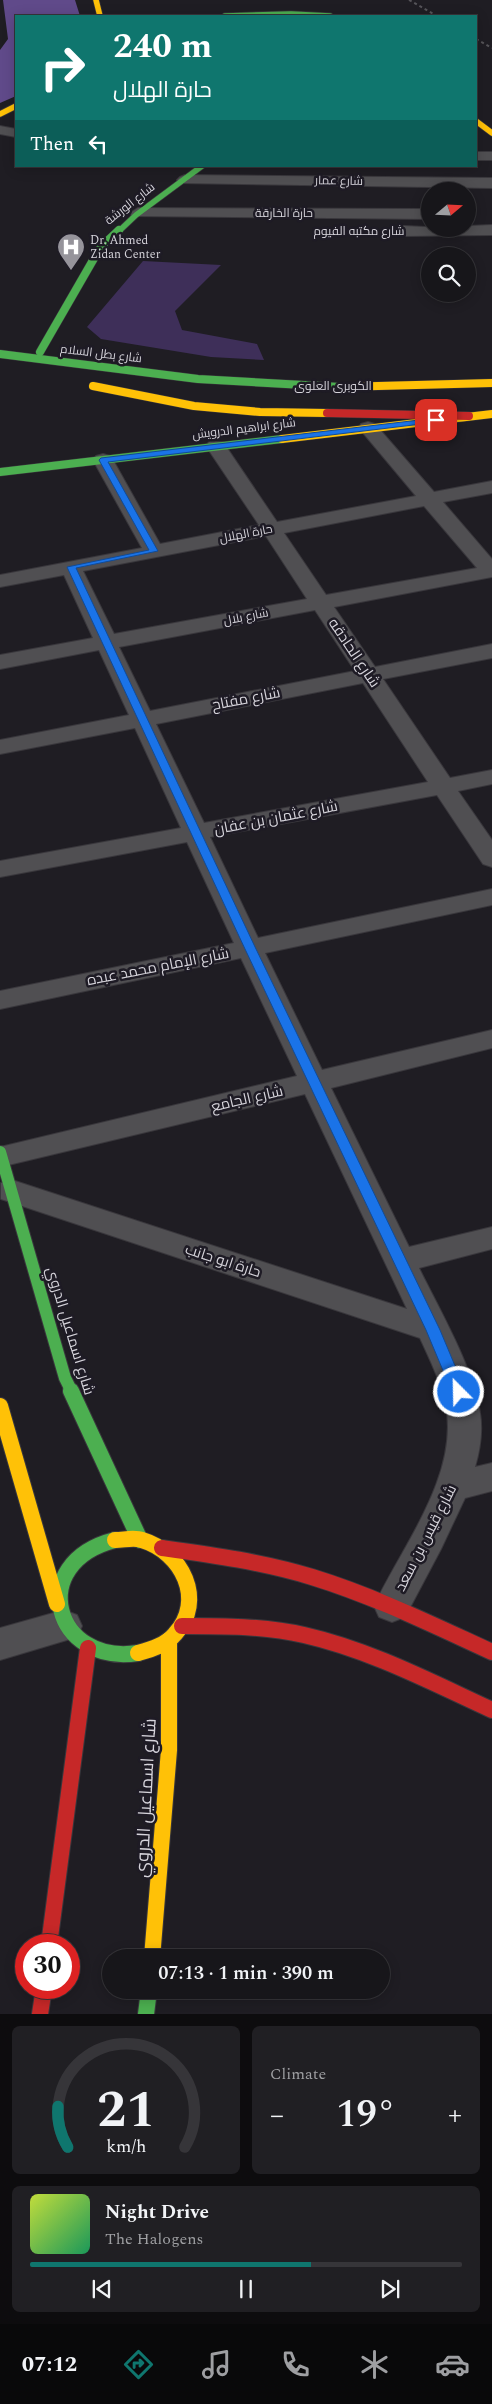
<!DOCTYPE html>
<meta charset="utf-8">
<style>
:root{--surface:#17161a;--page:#201f23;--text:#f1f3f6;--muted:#9e9fa2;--line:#363539;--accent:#0f766e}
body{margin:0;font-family:Spectral,Cairo,serif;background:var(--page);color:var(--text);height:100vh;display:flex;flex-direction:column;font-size:19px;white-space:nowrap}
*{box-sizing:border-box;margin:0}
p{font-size:16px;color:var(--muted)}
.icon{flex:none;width:28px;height:28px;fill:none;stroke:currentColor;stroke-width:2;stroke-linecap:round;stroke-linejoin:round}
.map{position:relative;height:2014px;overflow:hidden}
.details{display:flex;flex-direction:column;gap:12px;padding:12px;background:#0d0c0e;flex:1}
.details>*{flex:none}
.top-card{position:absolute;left:15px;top:15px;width:462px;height:152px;border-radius:0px;box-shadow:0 2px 12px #0003,0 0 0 1px var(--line);background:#0f766e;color:#fff;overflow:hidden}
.needle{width:32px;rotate:71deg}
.controls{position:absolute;left:421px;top:182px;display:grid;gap:10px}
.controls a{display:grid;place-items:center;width:55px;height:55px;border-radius:50%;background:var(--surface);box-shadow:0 2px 12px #0003,0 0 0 1px var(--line);font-size:25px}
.speed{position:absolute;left:15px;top:1934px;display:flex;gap:10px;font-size:25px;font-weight:700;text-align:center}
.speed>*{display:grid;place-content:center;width:65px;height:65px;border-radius:50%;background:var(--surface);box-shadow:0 2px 12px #0003,0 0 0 1px var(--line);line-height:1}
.speed .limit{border:8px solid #d22;background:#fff;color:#111}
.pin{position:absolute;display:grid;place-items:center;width:42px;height:42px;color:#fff;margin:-21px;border-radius:10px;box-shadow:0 2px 8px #0006}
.me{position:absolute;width:55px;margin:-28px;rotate:337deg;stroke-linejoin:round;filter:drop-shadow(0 0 4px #0008)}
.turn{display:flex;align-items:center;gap:18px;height:105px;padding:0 15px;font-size:22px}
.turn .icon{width:65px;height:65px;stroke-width:2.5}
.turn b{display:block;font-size:35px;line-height:42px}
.then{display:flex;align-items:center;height:48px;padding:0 15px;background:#0003;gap:10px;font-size:19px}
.big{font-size:38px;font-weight:600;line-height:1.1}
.details .tile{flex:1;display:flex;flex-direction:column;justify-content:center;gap:8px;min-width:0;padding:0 18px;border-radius:8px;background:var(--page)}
.details .dial{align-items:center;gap:0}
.dial svg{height:130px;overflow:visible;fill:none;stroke:var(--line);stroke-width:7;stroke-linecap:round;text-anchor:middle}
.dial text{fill:var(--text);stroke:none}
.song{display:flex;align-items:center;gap:15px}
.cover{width:60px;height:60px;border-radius:8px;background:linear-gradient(135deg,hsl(70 70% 55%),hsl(150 70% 35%))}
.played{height:5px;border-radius:2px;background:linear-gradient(90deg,var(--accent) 65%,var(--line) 65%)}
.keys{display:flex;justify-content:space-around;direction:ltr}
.heat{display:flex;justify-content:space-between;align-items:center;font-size:28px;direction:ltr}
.details .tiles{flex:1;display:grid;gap:12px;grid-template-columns:1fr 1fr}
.tile:last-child{grid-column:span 2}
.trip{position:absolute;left:102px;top:1949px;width:288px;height:50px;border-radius:25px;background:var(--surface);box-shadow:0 2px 12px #0003,0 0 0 1px var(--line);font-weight:600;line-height:50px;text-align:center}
.dock{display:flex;height:80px;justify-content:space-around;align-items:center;background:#09090a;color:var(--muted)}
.dock .icon{width:35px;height:35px}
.dock .active{color:var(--accent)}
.dock b{font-size:22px;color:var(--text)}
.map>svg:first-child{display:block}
.green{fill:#3e2f59}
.water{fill:#604a8a}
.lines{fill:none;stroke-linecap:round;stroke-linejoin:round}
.street-casing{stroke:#39373c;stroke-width:2}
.fast-far3-casing{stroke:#39373c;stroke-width:7}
.fast-far2-casing{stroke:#39373c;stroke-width:9}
.fast-far1-casing{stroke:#39373c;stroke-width:14}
.fast-casing{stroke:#39373c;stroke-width:18}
.slow-far2-casing{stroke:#39373c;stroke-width:7}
.slow-far1-casing{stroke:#39373c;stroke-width:9}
.slow-casing{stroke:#39373c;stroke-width:18}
.jam-far1-casing{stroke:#39373c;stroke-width:9}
.jam-casing{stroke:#39373c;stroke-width:18}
.street{fill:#504f52;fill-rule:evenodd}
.fast-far3{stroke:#4caf50;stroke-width:5.5}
.fast-far2{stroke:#4caf50;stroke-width:8}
.fast-far1{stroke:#4caf50;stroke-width:12}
.fast{stroke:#4caf50;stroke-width:16}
.slow-far2{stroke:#ffc107;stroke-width:5.5}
.slow-far1{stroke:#ffc107;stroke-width:8}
.slow{stroke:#ffc107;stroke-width:16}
.jam-far1{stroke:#c62828;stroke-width:8}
.jam{stroke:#c62828;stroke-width:16}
.rail{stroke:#565459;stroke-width:2;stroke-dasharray:3 3;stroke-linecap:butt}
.route{fill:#1a73e8;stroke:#114b97}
.labels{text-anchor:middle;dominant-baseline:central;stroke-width:5;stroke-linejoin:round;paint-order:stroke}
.far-street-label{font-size:12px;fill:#d6d4db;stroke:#1e1b25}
.far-poi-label{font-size:12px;fill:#d6d4db;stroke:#1e1b25;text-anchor:start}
.street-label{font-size:15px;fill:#d6d4db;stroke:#1e1b25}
.near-street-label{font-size:18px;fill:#d6d4db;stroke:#1e1b25}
</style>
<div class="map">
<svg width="492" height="2014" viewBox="0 0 492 2014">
<rect width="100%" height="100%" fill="#1f1d23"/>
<polygon class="green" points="143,261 221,265 175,311 182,330 257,344 264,360 211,357 101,339 87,327"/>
<polygon class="water" points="3,0 75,0 80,16 16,16 16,96 0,103 0,50 8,39"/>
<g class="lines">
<g class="street-casing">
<g id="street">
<polygon points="0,126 16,129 16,137 0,134"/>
<rect x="476" y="152" width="16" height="8"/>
<polygon points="185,175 492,178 492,188 180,183 177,180 180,177"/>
<polygon points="138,208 430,209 430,219 132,216 130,213"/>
<polygon points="492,225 492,235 404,236 398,234 396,231 398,228 404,226 468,229 468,226"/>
<path d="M368 422 375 424 434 492 492 481V493L443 502 492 559V577L334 607 375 667 492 644V658L383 679 450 778 492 770V784L458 791 492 840V867L483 864 437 795 210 837 258 938 492 889V905L265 953 322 1070 492 1030V1048L331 1088 409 1247 492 1227V1249L419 1268C439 1309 474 1369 480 1413 483 1431 480 1450 475 1467L492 1463V1491L465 1498 441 1549 405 1617 392 1622 379 1617 374 1606C402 1546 459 1476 446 1406 441 1382 430 1360 420 1338L1 1199V1183L12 1180 407 1309 305 1094 0 1167V1147L297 1076 241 958 0 1009V991L234 943 187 842 0 877V861L181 828 135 728 0 754V740L129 715 99 650 0 669V655L93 638 64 575 0 587V575L142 548 93 460 96 456 103 454 110 456 113 460 160 544 259 525 206 446 209 442H223L277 522 416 496 359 428 361 424ZM424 506 477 568 326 595 284 533ZM266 536 307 599 114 634 83 571ZM315 610 355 671 150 711 119 647ZM363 683 428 782 204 823 156 724Z"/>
<polygon points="64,1610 77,1615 82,1626 77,1637 0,1660 0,1628"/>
</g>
</g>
<g class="fast-far3-casing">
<g id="fast-far3">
<polyline points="225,16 291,14 330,16"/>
<polyline points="118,232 136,215 202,166"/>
</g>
</g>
<g class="fast-far2-casing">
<g id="fast-far2">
<polyline points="40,352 100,248 119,230"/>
<polyline points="0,354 198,379 340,387"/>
<polyline points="0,472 282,439"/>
</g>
</g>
<g class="fast-far1-casing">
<polyline id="fast-far1" points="0,1152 65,1378 72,1392"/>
</g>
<g class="fast-casing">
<g id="fast">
<polyline points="71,1391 140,1540"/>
<path d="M115 1540C25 1563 54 1666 138 1653"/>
<polyline points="146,2014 149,1990"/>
</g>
</g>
<g class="slow-far2-casing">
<g id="slow-far2">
<polyline points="96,0 100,16"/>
<polyline points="0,114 16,106"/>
<polyline points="476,121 492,133"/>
</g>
</g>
<g class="slow-far1-casing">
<g id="slow-far1">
<polyline points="93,386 194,406 260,412 327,413"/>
<polyline points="340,387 492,383"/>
<polyline points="282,439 492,414"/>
</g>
</g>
<g class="slow-casing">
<g id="slow">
<polyline points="0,1406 57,1604"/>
<path d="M115 1540C124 1540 134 1537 142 1540 182 1552 206 1600 175 1634 166 1645 152 1649 138 1653"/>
<polyline points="152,1958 169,1750 169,1640"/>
</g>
</g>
<g class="jam-far1-casing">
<polyline id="jam-far1" points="327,413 469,416"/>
</g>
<g class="jam-casing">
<g id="jam">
<path d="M162 1548C212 1555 263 1562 312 1577 374 1596 433 1625 492 1652"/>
<path d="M182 1626C223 1626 264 1626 304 1635 370 1650 431 1682 492 1710"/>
<polyline points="49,1945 88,1648"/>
<polyline points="40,2014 44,1988"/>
</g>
</g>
<use href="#street" class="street"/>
<use href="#fast-far3" class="fast-far3"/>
<use href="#fast-far2" class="fast-far2"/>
<use href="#fast-far1" class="fast-far1"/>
<use href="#fast" class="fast"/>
<use href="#slow-far2" class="slow-far2"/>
<use href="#slow-far1" class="slow-far1"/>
<use href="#slow" class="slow"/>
<use href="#jam-far1" class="jam-far1"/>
<use href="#jam" class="jam"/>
<g class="rail">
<polyline points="409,0 437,16"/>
<polyline points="476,39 492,48"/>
</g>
</g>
<polygon class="route" points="436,418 439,420 438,422 108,462 158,551 76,568 256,949 440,1330 466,1392 464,1395 454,1395 452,1392 426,1330 245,949 67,567 149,550 99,460 101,458"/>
<defs>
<g id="hospital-pin" transform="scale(1.4375)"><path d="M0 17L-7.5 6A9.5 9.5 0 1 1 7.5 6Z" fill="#96949b" stroke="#1e1b25"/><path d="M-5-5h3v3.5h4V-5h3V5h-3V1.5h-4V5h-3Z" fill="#fff"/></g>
</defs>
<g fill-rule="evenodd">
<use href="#hospital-pin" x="71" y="247"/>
</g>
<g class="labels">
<g class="far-street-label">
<text transform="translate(339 181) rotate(1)">شارع عمار</text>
<text transform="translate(130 204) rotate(-38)">شارع الورشة</text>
<text x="284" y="213">حارة الخارقة</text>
<text x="359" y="231">شارع مكتبه الفيوم</text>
<text transform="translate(101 354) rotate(7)">شارع بطل السلام</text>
<text x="333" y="386">الكوبرى العلوى</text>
<text transform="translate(244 429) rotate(-7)">شارع ابراهيم الدرويش</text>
<text transform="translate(246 534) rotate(-11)">حارة الهلال</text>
<text transform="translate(246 617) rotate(-11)">شارع بلال</text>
</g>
<g class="far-poi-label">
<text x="90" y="240">Dr. Ahmed<tspan x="90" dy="14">Zidan Center</tspan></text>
</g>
<g class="street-label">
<text transform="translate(354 653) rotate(56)">شارع الحادقه</text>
<text transform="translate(246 699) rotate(-11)">شارع مفتاح</text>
<text transform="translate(276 818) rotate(-11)">شارع عثمان بن عفان</text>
<text transform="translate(158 967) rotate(-11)">شارع الإمام محمد عبده</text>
<text transform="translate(247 1099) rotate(-13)">شارع الجامع</text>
<text transform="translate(223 1261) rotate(18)">حارة ابو جانب</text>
<text transform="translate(70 1331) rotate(73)">شارع اسماعيل الدروي</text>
<text transform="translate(426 1538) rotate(-63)">شارع قيس بن سعد</text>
</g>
<g class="near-street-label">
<text transform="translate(146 1798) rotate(-87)">شارع اسماعيل الدروي</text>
</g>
</g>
</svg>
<div class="controls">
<a><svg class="needle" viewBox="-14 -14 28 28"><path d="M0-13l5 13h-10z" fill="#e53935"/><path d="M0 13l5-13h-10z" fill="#9e9fa2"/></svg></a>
<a><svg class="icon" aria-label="search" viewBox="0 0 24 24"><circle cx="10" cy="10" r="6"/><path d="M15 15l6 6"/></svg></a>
</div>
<div class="speed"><div class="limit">30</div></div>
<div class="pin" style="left:436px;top:420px;background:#d93025"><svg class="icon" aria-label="arrive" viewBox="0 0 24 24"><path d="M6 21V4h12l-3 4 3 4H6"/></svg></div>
<svg class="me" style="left:459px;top:1392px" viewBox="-20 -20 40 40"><circle r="17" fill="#1a73e8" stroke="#fff" stroke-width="3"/><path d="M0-11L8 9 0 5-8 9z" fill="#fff"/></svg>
<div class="trip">07:13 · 1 min · 390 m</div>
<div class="top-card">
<div class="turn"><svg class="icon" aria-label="right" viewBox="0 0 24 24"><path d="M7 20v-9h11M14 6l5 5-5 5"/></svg><div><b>240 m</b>حارة الهلال</div></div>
<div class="then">Then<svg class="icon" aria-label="left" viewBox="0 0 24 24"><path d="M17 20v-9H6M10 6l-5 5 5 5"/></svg></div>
</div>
</div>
<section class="details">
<div class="tiles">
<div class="tile dial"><svg viewBox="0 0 100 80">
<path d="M14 69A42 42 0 1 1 86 69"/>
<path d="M14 69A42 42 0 0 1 8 44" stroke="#0f766e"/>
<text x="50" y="56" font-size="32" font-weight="700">21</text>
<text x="50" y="72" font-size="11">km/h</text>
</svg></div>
<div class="tile"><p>Climate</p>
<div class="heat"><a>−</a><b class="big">19°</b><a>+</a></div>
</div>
<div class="tile">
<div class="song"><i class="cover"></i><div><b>Night Drive</b><p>The Halogens</p></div></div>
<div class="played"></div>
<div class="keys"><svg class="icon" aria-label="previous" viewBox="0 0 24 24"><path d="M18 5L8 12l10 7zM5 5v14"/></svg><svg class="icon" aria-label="pause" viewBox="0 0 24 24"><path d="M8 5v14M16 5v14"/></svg><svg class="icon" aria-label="next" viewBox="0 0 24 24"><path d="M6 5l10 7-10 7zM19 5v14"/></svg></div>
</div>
</div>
</section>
<nav class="dock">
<b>07:12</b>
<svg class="icon active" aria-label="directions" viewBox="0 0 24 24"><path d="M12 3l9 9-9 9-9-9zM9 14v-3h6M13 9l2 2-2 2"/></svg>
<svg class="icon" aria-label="music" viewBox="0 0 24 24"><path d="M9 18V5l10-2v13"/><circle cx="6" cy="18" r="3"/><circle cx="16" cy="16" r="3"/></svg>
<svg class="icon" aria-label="phone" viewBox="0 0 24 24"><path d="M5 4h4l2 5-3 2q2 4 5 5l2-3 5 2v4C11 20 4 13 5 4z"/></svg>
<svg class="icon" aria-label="climate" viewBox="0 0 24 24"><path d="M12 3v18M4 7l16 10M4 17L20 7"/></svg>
<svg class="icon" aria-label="car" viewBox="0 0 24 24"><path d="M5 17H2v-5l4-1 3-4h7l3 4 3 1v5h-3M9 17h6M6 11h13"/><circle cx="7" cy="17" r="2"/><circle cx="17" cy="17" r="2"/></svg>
</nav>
